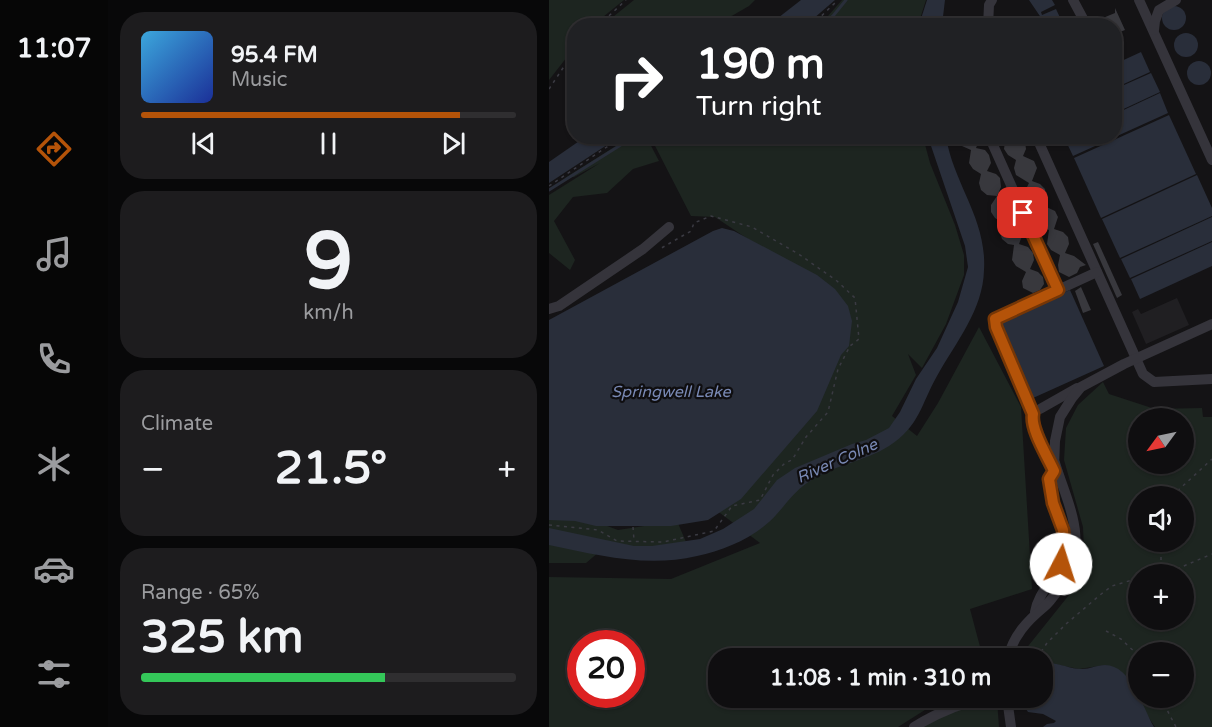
<!DOCTYPE html>
<meta charset="utf-8">
<style>
:root{--surface:#0f0e10;--page:#1d1c1e;--text:#f1f3f6;--muted:#9b9c9f;--line:#2f2e30;--accent:#b45309}
body{margin:0;font-family:"Varela Round",sans-serif;background:var(--page);color:var(--text);height:100vh;display:flex;flex-direction:column;font-size:22px;white-space:nowrap}
*{box-sizing:border-box;margin:0}
p{font-size:20px;color:var(--muted)}
.icon{flex:none;width:33px;height:33px;fill:none;stroke:currentColor;stroke-width:2;stroke-linecap:round;stroke-linejoin:round}
.map{position:relative;flex:1;overflow:hidden}
.panel{display:flex;flex-direction:column;gap:12px;padding:12px;background:#080809;width:441px}
.panel>*{flex:none}
.top-card{position:absolute;left:18px;top:18px;width:555px;height:126px;border-radius:24px;box-shadow:0 2px 4px #0004,0 0 0 2px var(--line);background:#202124;color:#fff;overflow:hidden}
.needle{width:39px;rotate:237deg}
.fabs{position:absolute;left:579px;top:408px;display:grid;gap:12px}
.fabs a{display:grid;place-items:center;width:66px;height:66px;border-radius:50%;background:var(--surface);box-shadow:0 2px 4px #0004,0 0 0 2px var(--line);font-size:30px}
.speed{position:absolute;left:18px;top:630px;display:flex;gap:12px;font-size:30px;font-weight:700;text-align:center}
.speed>*{display:grid;place-content:center;width:78px;height:78px;border-radius:50%;background:var(--surface);box-shadow:0 2px 4px #0004,0 0 0 2px var(--line);line-height:1}
.speed .limit{border:9px solid #d22;background:#fff;color:#111}
.pin{position:absolute;display:grid;place-items:center;width:51px;height:51px;color:#fff;margin:-26px;border-radius:12px;box-shadow:0 3px 9px #0006}
.me{position:absolute;width:66px;margin:-33px;rotate:5deg;stroke-linejoin:round;filter:drop-shadow(0 0 4px #0008)}
.turn{display:flex;align-items:center;gap:21px;height:126px;padding:0 30px;font-size:27px}
.turn .icon{width:78px;height:78px;stroke-width:2.5}
.turn b{display:block;font-size:42px;line-height:51px}
.big{font-size:45px;font-weight:700;line-height:1.1}
.panel .widget{flex:1;display:flex;flex-direction:column;justify-content:center;gap:9px;min-width:0;padding:0 21px;border-radius:24px;background:var(--page)}
.panel .dial{align-items:center;gap:0}
.dial b{font-size:78px;line-height:1}
.song{display:flex;align-items:center;gap:18px}
.cover{width:72px;height:72px;border-radius:9px;background:linear-gradient(135deg,hsl(200 70% 55%),hsl(230 70% 35%))}
.played{height:6px;border-radius:3px;background:linear-gradient(90deg,var(--accent) 85%,var(--line) 85%)}
.keys{display:flex;justify-content:space-around;direction:ltr}
.heat{display:flex;justify-content:space-between;align-items:center;font-size:33px;direction:ltr}
.charge{height:9px;border-radius:4px;background:linear-gradient(90deg,#34c759 65%,var(--line) 0)}
.trip{position:absolute;left:159px;top:648px;width:345px;height:60px;border-radius:24px;background:var(--surface);box-shadow:0 2px 4px #0004,0 0 0 2px var(--line);font-weight:700;line-height:60px;text-align:center}
main{display:flex;flex:1;min-height:0}
.tab-bar{display:flex;flex-direction:column;width:108px;justify-content:space-around;align-items:center;background:#060606;color:var(--muted)}
.tab-bar .icon{width:42px;height:42px}
.tab-bar .on{color:var(--accent)}
.tab-bar b{font-size:27px;color:var(--text)}
.map>svg:first-child{display:block}
.built{fill:#201f22}
.green{fill:#1d2520;fill-rule:evenodd}
.water{fill:#292e3a}
.lines{fill:none;stroke-linecap:round;stroke-linejoin:round}
.stream{stroke:#292e3a;stroke-width:3}
.building{fill:#38383d}
.path{stroke:#3a3a42;stroke-width:1.5;stroke-dasharray:3 4.5;stroke-linecap:butt}
.minor{stroke:#35343b;stroke-width:10}
.route-casing{stroke:#753606;stroke-width:15}
.route{stroke:#b45309;stroke-width:10}
.labels{text-anchor:middle;dominant-baseline:central;stroke-width:4.5;stroke-linejoin:round;paint-order:stroke}
.water-label{font-size:16px;font-style:italic;fill:#7989b4;stroke:#0f0e10}
</style>
<main>
<nav class="tab-bar">
<b>11:07</b>
<svg class="icon on" aria-label="directions" viewBox="0 0 24 24"><path d="M12 3l9 9-9 9-9-9zM9 14v-3h6M13 9l2 2-2 2"/></svg>
<svg class="icon" aria-label="music" viewBox="0 0 24 24"><path d="M9 18V5l10-2v13"/><circle cx="6" cy="18" r="3"/><circle cx="16" cy="16" r="3"/></svg>
<svg class="icon" aria-label="phone" viewBox="0 0 24 24"><path d="M5 4h4l2 5-3 2q2 4 5 5l2-3 5 2v4C11 20 4 13 5 4z"/></svg>
<svg class="icon" aria-label="climate" viewBox="0 0 24 24"><path d="M12 3v18M4 7l16 10M4 17L20 7"/></svg>
<svg class="icon" aria-label="car" viewBox="0 0 24 24"><path d="M5 17H2v-5l4-1 3-4h7l3 4 3 1v5h-3M9 17h6M6 11h13"/><circle cx="7" cy="17" r="2"/><circle cx="17" cy="17" r="2"/></svg>
<svg class="icon" aria-label="filters" viewBox="0 0 24 24"><path d="M4 7h16M4 17h16"/><circle cx="9" cy="7" r="2"/><circle cx="15" cy="17" r="2"/></svg>
</nav>
<section class="panel">
<div class="widget">
<div class="song"><i class="cover"></i><div><b>95.4 FM</b><p>Music</p></div></div>
<div class="played"></div>
<div class="keys"><svg class="icon" aria-label="previous" viewBox="0 0 24 24"><path d="M18 5L8 12l10 7zM5 5v14"/></svg><svg class="icon" aria-label="pause" viewBox="0 0 24 24"><path d="M8 5v14M16 5v14"/></svg><svg class="icon" aria-label="next" viewBox="0 0 24 24"><path d="M6 5l10 7-10 7zM19 5v14"/></svg></div>
</div>
<div class="widget dial"><b>9</b><p>km/h</p></div>
<div class="widget"><p>Climate</p>
<div class="heat"><a>−</a><b class="big">21.5°</b><a>+</a></div>
</div>
<div class="widget"><p>Range · 65%</p><b class="big">325 km</b><div class="charge"></div></div>
</section>
<div class="map">
<svg width="663" height="727" viewBox="0 0 663 727">
<rect width="100%" height="100%" fill="#141315"/>
<polygon class="built" points="628,298 640,325 597,344 583,312 589,309 592,314"/>
<g class="green">
<polygon points="0,0 75,0 44,25 26,26 25,48 0,80"/>
<polygon points="85,0 206,0 200,6 167,25 54,25"/>
<polygon points="293,0 377,0 369,25 265,25 279,16"/>
<path d="M81 137H374L381 163 406 225 415 255V275L397 324 373 368 359 354 367 375 343 416 368 436 389 403 430 327 472 407 483 589 421 609 434 658H170V698H409L379 708 349 727H0V577L122 579 211 543 163 507 292 301 166 217 142 216 102 138 99 140 110 161 84 169 58 193 24 197 5 221 26 260 21 270 0 253V195L51 163 25 177 16 178ZM32 644H82V694H32Z"/>
<path d="M554 382 560 394 606 409 653 408 654 417H663V727H606L596 712 557 665 530 669 500 663 494 665V658H476L482 647 476 650 536 575 534 527 515 460 517 428 529 405ZM590 418H634V464H590ZM590 496H634V542H590ZM590 574H634V620H590ZM590 652H634V698H590Z"/>
<polygon points="15,510 69,530 128,521 137,542 93,550 57,546 37,563 0,563 0,517"/>
<polygon points="448,700 450,727 368,727 389,712"/>
</g>
<g class="water">
<polygon points="252,0 286,0 257,25 220,25"/>
<polygon points="378,0 396,0 393,25 370,25"/>
<polygon points="480,0 503,0 506,5 492,12 493,15 507,9 514,24 497,25"/>
<circle cx="625" cy="18" r="12"/>
<circle cx="637" cy="45" r="12"/>
<polygon points="592,52 601,72 566,88 566,64"/>
<circle cx="650" cy="73" r="12"/>
<polygon points="602,73 611,92 566,113 566,89"/>
<polygon points="611,93 619,113 524,156 515,137 566,136 566,114"/>
<polygon points="620,115 647,174 552,218 525,158"/>
<polygon points="36,137 70,137 0,183 0,162"/>
<path d="M379 137H397C405 185 438 219 435 270 434 310 407 342 388 376 372 404 371 426 340 446 315 462 283 465 258 483 245 492 237 504 227 515 207 537 176 550 148 556 97 568 49 555 0 545V528L85 546H103L151 539 174 529 205 509 228 480 246 468 303 444 317 440 340 428 351 412 367 379 388 348 409 302 419 267 416 246Z"/>
<polygon points="648,175 663,208 663,216 571,258 553,219"/>
<polygon points="663,217 663,241 581,278 572,259"/>
<polygon points="173,228 185,231 268,275 286,289 299,306 303,321 300,346 292,355 268,411 192,499 159,520 122,526 47,526 26,521 0,520 0,320 164,231"/>
<polygon points="663,242 663,266 591,299 582,279"/>
<polygon points="521,290 555,366 484,398 450,321"/>
<path d="M496 663C509 662 521 669 533 669 541 669 548 665 556 665 582 665 594 708 605 727H494L498 724 505 723 507 721 494 714 479 712 470 698H494V665Z"/>
</g>
<g class="lines">
<g class="stream">
<polyline points="272,26 284,16 297,0"/>
<polyline points="0,190 86,136"/>
</g>
</g>
<g class="building">
<polygon points="566,8 576,30 566,34 566,26 551,26 549,20 566,13"/>
<polygon points="408,136 432,136 427,148 436,150 440,155 442,163 438,171 447,174 451,178 452,187 448,196 458,199 463,205 463,212 460,221 468,223 473,228 473,236 470,244 479,247 484,253 485,260 481,269 489,272 494,277 495,284 491,290 484,293 474,288 473,281 477,272 467,266 463,260 465,245 459,244 453,239 451,232 454,223 446,218 442,212 442,205 448,196 438,195 432,190 430,183 432,174 424,169 420,163 422,150 413,146"/>
<polygon points="461,136 471,136 476,142 477,149 474,156 485,161 488,168 483,181 491,184 496,189 497,196 493,205 506,211 509,217 505,229 514,232 519,237 520,244 516,253 525,256 537,265 531,267 528,273 520,277 510,272 509,265 511,255 502,250 498,244 500,230 491,227 487,221 488,214 493,206 483,204 477,200 475,193 480,183 467,175 465,168 467,160 459,155 455,149 456,142"/>
<polygon points="549,242 573,295 568,298 544,244"/>
<polygon points="532,287 542,310 534,313 526,291"/>
</g>
<g class="lines">
<g class="path">
<polyline points="49,26 77,0"/>
<polyline points="262,26 289,0"/>
<polyline points="0,89 26,50"/>
<polyline points="0,186 74,136"/>
<polyline points="623,496 663,459"/>
<polyline points="0,525 49,530 68,541 114,542 165,531 183,506 211,500 224,475 236,463 243,460 257,437 279,412 289,369 301,346 310,339 306,298 288,281 251,255 203,227 162,216 145,223 142,231 109,250"/>
<polyline points="84,527 85,540"/>
<polyline points="612,542 612,573"/>
<polyline points="606,574 630,568 663,554"/>
<polyline points="557,631 572,639 590,656"/>
<polyline points="488,658 498,643 517,624 551,595 563,586 590,578"/>
<polyline points="621,698 616,706 627,727"/>
</g>
<g class="minor">
<polyline points="524,0 538,26"/>
<polyline points="590,0 663,160"/>
<polyline points="439,26 440,5 443,0"/>
<polyline points="605,30 606,21 610,10 627,0"/>
<polyline points="440,136 509,290"/>
<polyline points="487,136 594,374 605,382 663,379"/>
<polyline points="0,309 10,306 94,249 120,227"/>
<polyline points="491,409 528,388"/>
<polyline points="505,468 506,441 511,417 523,398 532,387 575,364 663,324"/>
<path d="M486 612C489 594 502 583 510 567 522 542 510 525 504 503 502 495 501 487 500 479L505 471C499 457 481 429 484 415L447 327 446 319 548 272"/>
<path d="M459 658C464 636 478 621 495 607 502 601 507 593 512 586 541 542 520 508 506 463"/>
<polyline points="458,698 462,727"/>
<path d="M365 727C388 713 410 703 437 698"/>
</g>
</g>
<g class="lines">
<g class="route-casing">
<path id="route" d="M474 213 509 290 446 319 447 327 484 414C481 429 499 457 505 471L500 479 504 503 514 530 515 543 512 564"/>
</g>
<use href="#route" class="route"/>
</g>
<g class="labels">
<g class="water-label">
<text x="122" y="392">Springwell Lake</text>
<text transform="translate(288 461) rotate(-24)">River Colne</text>
</g>
</g>
</svg>
<div class="fabs">
<a><svg class="needle" viewBox="-14 -14 28 28"><path d="M0-13l5 13h-10z" fill="#e53935"/><path d="M0 13l5-13h-10z" fill="#9b9c9f"/></svg></a>
<a><svg class="icon" aria-label="sound" viewBox="0 0 24 24"><path d="M4 9h4l5-4v14l-5-4H4zM17 9q2 3 0 6"/></svg></a>
<a>+</a>
<a>−</a>
</div>
<div class="speed"><div class="limit">20</div></div>
<div class="pin" style="left:474px;top:213px;background:#d93025"><svg class="icon" aria-label="arrive" viewBox="0 0 24 24"><path d="M6 21V4h12l-3 4 3 4H6"/></svg></div>
<svg class="me" style="left:512px;top:564px" viewBox="-20 -20 40 40"><circle r="19" fill="#fff"/><path d="M0-13L10 11 0 6-10 11z" fill="#b45309"/></svg>
<div class="trip">11:08 · 1 min · 310 m</div>
<div class="top-card">
<div class="turn"><svg class="icon" aria-label="right" viewBox="0 0 24 24"><path d="M7 20v-9h11M14 6l5 5-5 5"/></svg><div><b>190 m</b>Turn right</div></div>
</div>
</div>
</main>
